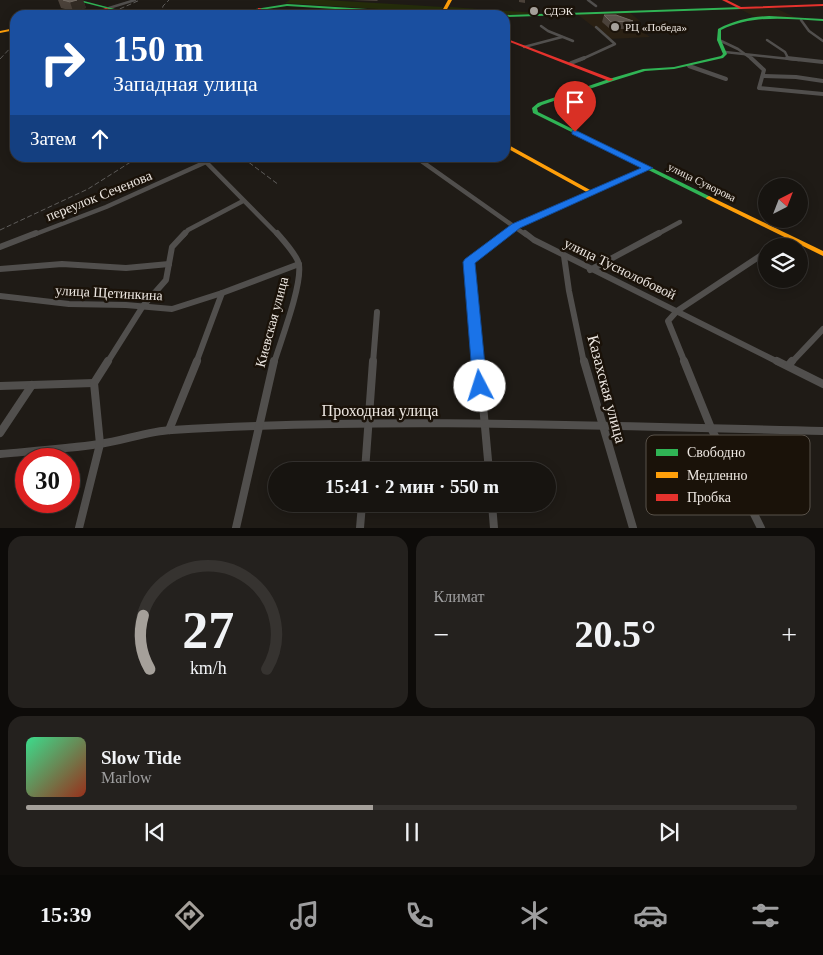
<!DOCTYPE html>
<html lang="ru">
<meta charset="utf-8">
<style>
:root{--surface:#171410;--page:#24211e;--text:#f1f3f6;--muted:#9e9e9f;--line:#363330;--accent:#a5a09a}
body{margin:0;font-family:Georgia,serif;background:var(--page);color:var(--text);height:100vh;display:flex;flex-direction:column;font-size:19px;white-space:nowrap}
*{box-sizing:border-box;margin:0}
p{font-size:16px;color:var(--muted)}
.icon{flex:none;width:28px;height:28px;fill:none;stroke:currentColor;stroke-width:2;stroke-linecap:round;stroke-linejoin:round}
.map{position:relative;height:528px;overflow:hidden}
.drawer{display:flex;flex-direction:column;gap:8px;padding:8px;background:#0d0b09;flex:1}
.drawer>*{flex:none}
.banner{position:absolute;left:10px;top:10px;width:500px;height:152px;border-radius:15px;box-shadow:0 2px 12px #0003,0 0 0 1px var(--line);background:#1a4fa0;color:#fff;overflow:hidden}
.needle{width:32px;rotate:42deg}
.controls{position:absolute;left:758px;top:178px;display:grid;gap:10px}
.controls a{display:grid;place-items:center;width:50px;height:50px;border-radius:50%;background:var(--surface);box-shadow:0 2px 12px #0003,0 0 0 1px var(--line);font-size:25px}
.speed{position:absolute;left:15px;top:448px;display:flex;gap:10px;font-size:25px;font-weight:700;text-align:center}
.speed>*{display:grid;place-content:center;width:65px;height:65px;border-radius:50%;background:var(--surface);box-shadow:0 2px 12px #0003,0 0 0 1px var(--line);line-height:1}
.speed .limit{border:8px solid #d22;background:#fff;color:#111}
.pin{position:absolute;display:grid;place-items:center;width:42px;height:42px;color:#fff;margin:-51px -21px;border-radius:50% 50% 50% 0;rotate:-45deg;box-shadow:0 0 5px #0007}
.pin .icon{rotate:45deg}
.me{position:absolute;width:55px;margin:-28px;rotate:355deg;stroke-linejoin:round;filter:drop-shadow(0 0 4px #0008)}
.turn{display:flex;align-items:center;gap:18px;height:105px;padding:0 20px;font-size:22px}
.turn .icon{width:65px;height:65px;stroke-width:2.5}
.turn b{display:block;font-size:35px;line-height:42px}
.then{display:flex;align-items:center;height:48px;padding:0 20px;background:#0003;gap:10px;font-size:19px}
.big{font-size:38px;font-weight:700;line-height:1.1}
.drawer .card{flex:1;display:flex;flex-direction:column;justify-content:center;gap:8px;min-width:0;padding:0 18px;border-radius:15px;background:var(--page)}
.drawer .dial{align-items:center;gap:0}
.dial svg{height:130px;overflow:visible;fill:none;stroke:var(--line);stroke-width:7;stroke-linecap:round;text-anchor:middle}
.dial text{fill:var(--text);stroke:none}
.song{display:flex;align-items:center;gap:15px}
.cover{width:60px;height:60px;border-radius:8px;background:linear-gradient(135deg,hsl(150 70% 55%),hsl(10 70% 35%))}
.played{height:5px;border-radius:2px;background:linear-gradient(90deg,var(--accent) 45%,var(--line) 45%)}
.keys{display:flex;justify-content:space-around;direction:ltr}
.heat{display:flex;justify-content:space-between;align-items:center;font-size:28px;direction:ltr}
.drawer .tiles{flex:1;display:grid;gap:8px;grid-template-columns:1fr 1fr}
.card:last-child{grid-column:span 2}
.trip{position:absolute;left:268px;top:462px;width:288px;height:50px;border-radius:25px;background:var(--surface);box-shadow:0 2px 12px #0003,0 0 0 1px var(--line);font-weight:700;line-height:50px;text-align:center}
.tab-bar{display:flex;height:80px;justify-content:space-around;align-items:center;background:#090806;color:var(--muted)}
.tab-bar .icon{width:35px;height:35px}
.tab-bar .selected{color:var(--accent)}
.tab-bar b{font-size:22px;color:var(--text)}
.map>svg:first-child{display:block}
.commercial{fill:#2a2013}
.green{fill:#252d0b}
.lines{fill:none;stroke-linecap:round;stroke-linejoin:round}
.street-far4{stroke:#514f4d;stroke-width:2.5}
.street-far3{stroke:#514f4d;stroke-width:4}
.street-far2{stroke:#514f4d;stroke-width:4.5}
.street-far1{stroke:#514f4d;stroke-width:6}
.street{stroke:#514f4d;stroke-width:8}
.fast{fill:#30b455;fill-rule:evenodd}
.slow{fill:#ff9f0a;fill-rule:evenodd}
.jam{fill:#e5322d;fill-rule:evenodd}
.rail{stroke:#5e5c5a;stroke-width:1;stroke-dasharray:5 2.5;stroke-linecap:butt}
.wall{fill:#4b423a}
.shaded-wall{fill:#322b24}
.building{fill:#5d544c;stroke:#736b63}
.route{fill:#1a73e8;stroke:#114b97}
.poi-dot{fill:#a5a09a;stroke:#1a1209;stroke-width:2}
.labels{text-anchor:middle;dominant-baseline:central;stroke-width:5;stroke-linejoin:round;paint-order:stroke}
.far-poi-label{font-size:11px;fill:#ede7e1;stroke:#1a1209;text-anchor:start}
.far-street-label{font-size:11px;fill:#ede7e1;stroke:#1a1209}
.street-label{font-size:14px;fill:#ede7e1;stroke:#1a1209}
.near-street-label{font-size:16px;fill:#ede7e1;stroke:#1a1209}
.key{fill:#1a1209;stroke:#59524a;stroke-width:1}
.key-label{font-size:14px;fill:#ede7e1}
</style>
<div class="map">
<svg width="823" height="528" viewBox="0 0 823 528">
<rect width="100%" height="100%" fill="#1f1b16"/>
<g class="commercial">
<polygon points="775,8 799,19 759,19 740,9"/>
<polygon points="629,12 640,21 628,22 650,37 609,39 577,14"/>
</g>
<g class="green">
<polygon points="290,0 325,0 443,7 440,13 285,3"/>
<polygon points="450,7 537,13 538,14 457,15 448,11"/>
</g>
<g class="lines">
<g class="street-far4">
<polyline points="588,0 596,6"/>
<polyline points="109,8 135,0"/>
<polyline points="118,15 124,12"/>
<polyline points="801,20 809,31 823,41"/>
<polyline points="541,26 548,31 573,41"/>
<polyline points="719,40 738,49 753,60"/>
<polyline points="767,40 785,52 788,58"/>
<polyline points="524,47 562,37"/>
<polyline points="725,52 799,60"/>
<polyline points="580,60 615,44 596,27"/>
</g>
<g class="street-far3">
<polyline points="751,58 764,70 759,88 823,94"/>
<polyline points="787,58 823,62"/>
<polyline points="571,63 584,58"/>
<polyline points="689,66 726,79"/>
<polyline points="764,76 796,77 823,81"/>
</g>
<g class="street-far2">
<polyline points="202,158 278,235"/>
<polyline points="417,158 526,235"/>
<polyline points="33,235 106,207 206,162"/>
<polyline points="184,235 188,230 243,201"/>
<polyline points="505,235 516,226 592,193"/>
<polyline points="656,235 680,222"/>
</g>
<g class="street-far1">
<polyline points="525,233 534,240 780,363"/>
<polyline points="776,246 788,238"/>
<polyline points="0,247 36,233"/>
<polyline points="564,256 569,291 584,363"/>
<polyline points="0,269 62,264 126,268 169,264"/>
<polyline points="590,270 659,233"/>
<polyline points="0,296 69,304 126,305 172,309 222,293 299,264"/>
<polyline points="107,363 143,306 166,280 172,247 185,233"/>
<polyline points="196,363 222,293"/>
<path d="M274 363C281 340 302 286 299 265 298 256 283 240 277 233"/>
<polyline points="373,363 377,312"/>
<polyline points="479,363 469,262 506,233"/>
<polyline points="685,363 668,321 677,311 766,252"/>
<polyline points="791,363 823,329"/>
</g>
<g class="street">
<polyline points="479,361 489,471"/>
<polyline points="584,361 633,528"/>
<polyline points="684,361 711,428 761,528"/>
<polyline points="777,361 823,384"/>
<polyline points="788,366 792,361"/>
<polyline points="0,386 94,383"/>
<polyline points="169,430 197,361"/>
<polyline points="0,433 32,385"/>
<path d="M0 454C33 451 66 449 99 444 123 441 148 431 172 430 389 417 606 426 823 431"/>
<polyline points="365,471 373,361"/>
<polyline points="492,504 494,528"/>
<polyline points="79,528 100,444 94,383 108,361"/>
<polyline points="236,528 274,361"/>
<polyline points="360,528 362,504"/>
</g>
<g class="fast">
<polygon points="74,0 80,0 138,15 132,15"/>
<polygon points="287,4 448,14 450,15 431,15 287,6 228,15 219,15"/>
<polygon points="743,7 742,9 505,17 505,15"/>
<path d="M769 16 823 19V21C788 19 753 14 721 30V40L727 54 723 58 674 69 645 71 613 81 542 105 537 108 538 112 711 197 712 198 711 199H707L533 113 532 108 538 103 609 79 643 69 674 67 721 56 723 54 717 40 718 29C735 20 751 17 769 16Z"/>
</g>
<g class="slow">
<polygon points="448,0 452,0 446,11 450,15 446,15 442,11"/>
<polygon points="15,28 15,30 0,33 0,31"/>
<polygon points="505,143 592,191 646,167 648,166 651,168 592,195 505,147"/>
<polygon points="709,196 823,251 823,256 707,199 706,198 707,197"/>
</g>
<g class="jam">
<polygon points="722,0 727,0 741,7 823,4 823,6 740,9"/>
<polygon points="106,8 109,9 92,15 86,15"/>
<polygon points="258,8 260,8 272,15 267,15 258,10"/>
<polygon points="505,38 613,79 613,80 609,81 505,40"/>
</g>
<g class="rail">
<polyline points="106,15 140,0"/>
<polyline points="161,15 163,6 169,0"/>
<polyline points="0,59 15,43"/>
<polyline points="243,158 279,185"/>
<polyline points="0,230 88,189 137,158"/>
</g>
</g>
<g class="wall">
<polygon points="58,0 83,0 86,8 73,11 61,8"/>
<polygon points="352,0 378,0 377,1"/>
<polygon points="519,0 525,0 525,3 519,2"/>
<polygon points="604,15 633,21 631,29 610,29 602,22"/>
</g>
<polygon class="shaded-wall" points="77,0 83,0 86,8 73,11 70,2"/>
<g class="building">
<polygon points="63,0 77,0 70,2"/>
<polygon points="604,15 616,15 633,21 611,22"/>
</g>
<polygon class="route" points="575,130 653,168 520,228 475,263 487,386 485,390 480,392 475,390 473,386 463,262 465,259 512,224 641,168 572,134 572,131"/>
<g class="poi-dot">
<circle cx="534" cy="11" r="5"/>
<circle cx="615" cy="27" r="5"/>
</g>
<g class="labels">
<g class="far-poi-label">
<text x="544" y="11">СДЭК</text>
<text x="625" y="27">РЦ «Победа»</text>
</g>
<g class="far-street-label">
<text transform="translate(702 182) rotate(26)">улица Суворова</text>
</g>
<g class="street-label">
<text transform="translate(99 196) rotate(-22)">переулок Сеченова</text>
<text transform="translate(620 269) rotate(26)">улица Туснолобовой</text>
<text transform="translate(109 293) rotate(3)">улица Щетинкина</text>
<text transform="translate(272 322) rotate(-75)">Киевская улица</text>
</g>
<g class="near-street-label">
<text transform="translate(607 389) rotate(75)">Казахская улица</text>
<text x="380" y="410">Проходная улица</text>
</g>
</g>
<rect x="646" y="435" width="164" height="80" rx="8" class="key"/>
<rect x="656" y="449" width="22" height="7" fill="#30b455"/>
<rect x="656" y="472" width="22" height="6" fill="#ff9f0a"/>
<rect x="656" y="494" width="22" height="7" fill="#e5322d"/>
<g class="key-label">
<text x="687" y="457">Свободно</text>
<text x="687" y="480">Медленно</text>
<text x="687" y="502">Пробка</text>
</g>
</svg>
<div class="controls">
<a><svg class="needle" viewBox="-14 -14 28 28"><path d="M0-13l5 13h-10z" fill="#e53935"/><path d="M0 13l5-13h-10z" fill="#9e9e9f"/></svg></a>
<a><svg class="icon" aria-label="layers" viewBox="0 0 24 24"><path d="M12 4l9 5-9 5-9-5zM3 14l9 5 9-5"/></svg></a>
</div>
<div class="speed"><div class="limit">30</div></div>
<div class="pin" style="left:575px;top:132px;background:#d93025"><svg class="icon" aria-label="arrive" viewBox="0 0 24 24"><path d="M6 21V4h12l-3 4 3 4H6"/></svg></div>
<svg class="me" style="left:480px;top:386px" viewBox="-20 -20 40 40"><circle r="19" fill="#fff"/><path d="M0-13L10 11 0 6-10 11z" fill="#1a73e8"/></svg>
<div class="trip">15:41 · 2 мин · 550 m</div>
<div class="banner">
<div class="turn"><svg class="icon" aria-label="right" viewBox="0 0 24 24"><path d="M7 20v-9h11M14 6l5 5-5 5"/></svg><div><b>150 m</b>Западная улица</div></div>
<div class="then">Затем<svg class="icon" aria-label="ahead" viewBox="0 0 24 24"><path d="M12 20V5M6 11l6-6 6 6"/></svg></div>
</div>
</div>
<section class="drawer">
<div class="tiles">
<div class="card dial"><svg viewBox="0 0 100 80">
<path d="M14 69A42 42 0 1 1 86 69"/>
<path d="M14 69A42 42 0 0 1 10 36" stroke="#a5a09a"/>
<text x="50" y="56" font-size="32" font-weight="700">27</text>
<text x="50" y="72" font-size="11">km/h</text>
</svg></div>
<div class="card"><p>Климат</p>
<div class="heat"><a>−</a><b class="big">20.5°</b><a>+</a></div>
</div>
<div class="card">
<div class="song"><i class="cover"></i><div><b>Slow Tide</b><p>Marlow</p></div></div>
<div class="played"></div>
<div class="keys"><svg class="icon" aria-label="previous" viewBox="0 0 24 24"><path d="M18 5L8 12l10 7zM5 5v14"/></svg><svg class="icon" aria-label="pause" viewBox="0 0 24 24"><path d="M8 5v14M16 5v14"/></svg><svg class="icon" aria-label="next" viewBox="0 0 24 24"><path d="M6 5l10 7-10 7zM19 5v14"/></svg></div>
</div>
</div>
</section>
<nav class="tab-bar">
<b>15:39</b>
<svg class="icon selected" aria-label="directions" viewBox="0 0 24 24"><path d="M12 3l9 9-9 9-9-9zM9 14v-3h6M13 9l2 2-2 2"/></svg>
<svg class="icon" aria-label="music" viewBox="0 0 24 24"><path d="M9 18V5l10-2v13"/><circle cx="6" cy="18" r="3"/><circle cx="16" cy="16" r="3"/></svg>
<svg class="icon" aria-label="phone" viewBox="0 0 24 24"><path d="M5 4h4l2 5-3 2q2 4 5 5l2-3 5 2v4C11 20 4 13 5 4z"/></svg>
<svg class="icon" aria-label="climate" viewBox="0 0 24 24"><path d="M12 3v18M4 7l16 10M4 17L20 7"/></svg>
<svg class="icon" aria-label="car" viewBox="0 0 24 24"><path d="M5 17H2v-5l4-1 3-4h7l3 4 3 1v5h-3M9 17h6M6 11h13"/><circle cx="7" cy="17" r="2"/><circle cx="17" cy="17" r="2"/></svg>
<svg class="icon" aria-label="filters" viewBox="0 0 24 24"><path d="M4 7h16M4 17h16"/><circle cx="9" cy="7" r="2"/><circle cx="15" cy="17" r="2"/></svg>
</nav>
